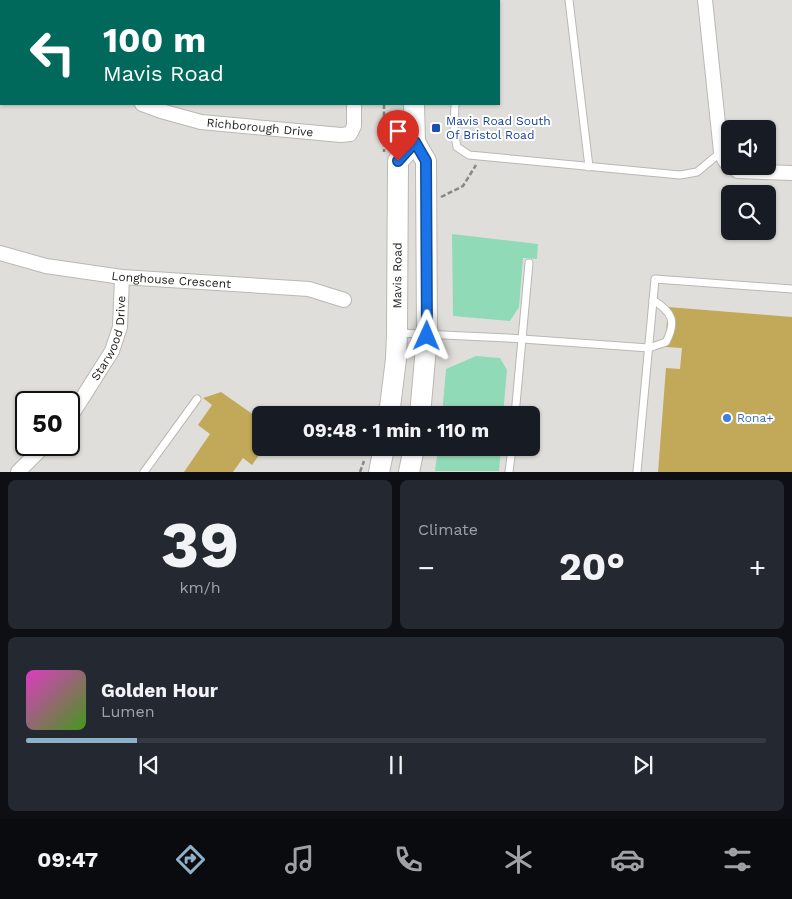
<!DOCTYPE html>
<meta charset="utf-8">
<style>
:root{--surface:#171b24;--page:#242831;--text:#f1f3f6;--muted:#9ea1a6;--line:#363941;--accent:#8fb0c9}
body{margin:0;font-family:"Work Sans",sans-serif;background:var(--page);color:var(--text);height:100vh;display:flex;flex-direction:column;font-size:19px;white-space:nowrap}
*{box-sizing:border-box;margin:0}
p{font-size:16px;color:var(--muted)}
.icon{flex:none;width:28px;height:28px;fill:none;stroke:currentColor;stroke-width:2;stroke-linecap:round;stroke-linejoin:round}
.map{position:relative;height:472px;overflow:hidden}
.drawer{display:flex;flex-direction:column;gap:8px;padding:8px;background:#0d0f14;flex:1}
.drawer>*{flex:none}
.guide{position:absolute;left:0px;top:0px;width:500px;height:105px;box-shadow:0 1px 4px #0004;background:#00695c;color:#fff;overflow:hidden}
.fabs{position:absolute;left:721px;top:120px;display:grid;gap:10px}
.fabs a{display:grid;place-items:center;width:55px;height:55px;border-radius:8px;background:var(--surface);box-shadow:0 1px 4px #0004;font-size:25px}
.speed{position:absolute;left:15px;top:391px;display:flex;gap:10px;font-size:25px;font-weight:700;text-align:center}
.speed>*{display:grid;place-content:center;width:65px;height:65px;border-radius:50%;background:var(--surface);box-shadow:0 1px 4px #0004;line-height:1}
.speed .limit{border:2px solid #111;border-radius:8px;background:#fff;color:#111}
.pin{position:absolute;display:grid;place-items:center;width:42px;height:42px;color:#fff;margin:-51px -21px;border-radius:50% 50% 50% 0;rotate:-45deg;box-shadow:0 0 5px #0007}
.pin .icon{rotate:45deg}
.me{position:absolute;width:55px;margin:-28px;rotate:1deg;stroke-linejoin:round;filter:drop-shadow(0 0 4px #0008)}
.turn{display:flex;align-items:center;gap:18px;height:105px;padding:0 20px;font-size:22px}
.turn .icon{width:65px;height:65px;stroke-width:2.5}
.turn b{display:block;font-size:35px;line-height:42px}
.big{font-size:38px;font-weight:700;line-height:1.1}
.drawer .card{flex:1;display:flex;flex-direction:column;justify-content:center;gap:8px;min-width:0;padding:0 18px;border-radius:8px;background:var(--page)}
.drawer .dial{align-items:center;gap:0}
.dial b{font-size:65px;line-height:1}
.song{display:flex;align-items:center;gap:15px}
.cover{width:60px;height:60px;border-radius:8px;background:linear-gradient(135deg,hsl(310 70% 55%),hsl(100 70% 35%))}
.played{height:5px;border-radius:2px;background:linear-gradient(90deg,var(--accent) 15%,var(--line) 15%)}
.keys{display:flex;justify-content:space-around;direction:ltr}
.heat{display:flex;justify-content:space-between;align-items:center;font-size:28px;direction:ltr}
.drawer .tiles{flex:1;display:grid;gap:8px;grid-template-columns:1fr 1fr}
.card:last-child{grid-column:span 2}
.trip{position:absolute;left:252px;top:406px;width:288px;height:50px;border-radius:8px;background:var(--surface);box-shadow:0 1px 4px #0004;font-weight:700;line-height:50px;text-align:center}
.dock{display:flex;height:80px;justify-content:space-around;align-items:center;background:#090b0e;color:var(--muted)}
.dock .icon{width:35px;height:35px}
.dock .on{color:var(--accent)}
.dock b{font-size:22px;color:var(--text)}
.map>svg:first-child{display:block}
.green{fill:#91dab7}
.building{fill:#c2a95a}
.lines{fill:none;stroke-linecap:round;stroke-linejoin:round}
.lane-casing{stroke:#b9b8b3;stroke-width:9}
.street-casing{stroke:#b9b8b3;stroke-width:16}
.secondary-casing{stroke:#b9b8b3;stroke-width:22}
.path{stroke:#898885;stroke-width:2.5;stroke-dasharray:5 2.5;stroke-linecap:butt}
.lane{stroke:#fff;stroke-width:7}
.street{stroke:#fff;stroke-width:14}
.secondary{stroke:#fff;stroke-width:20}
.route-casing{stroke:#114b97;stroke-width:12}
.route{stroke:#1a73e8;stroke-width:9}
.transit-dot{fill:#1a4fb4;stroke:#fff;stroke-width:2}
.shop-dot{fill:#3f7fe0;stroke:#fff;stroke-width:2}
.labels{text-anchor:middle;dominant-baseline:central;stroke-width:4;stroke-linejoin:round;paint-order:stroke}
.transit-label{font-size:12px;fill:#164399;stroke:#fff;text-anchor:start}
.street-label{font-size:12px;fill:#1c1c1a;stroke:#fff}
.shop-label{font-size:12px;fill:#366cbe;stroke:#fff;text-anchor:start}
</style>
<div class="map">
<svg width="792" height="472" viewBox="0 0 792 472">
<rect width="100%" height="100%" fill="#e0deda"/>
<g class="green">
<polygon points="452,234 538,244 537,259 523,258 519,307 510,321 453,316"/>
<polygon points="476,356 500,358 507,370 503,415 442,415 446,369"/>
<polygon points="438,448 501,448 499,471 435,471"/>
</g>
<g class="building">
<polygon points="668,307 792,317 792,472 658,472 666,368 680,369 682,348 665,347"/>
<polygon points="221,392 261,420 261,448 264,448 252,465 243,458 233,472 184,472 210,434 198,425 212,405 203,398"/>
</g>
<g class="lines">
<g class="lane-casing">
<g id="lane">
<polyline points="569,0 589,167"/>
<polyline points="458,1 458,0"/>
<polyline points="455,104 454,131 457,147 469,155 680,175 697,172 721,152"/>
<path d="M400 333 508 338 649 348 666 342C677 321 672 312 653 300"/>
<polyline points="515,415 529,263"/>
<polyline points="144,472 197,399"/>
<polyline points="509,472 512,448"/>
<polyline points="637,472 655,279 792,289"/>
</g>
</g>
<g class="street-casing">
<g id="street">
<polyline points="705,0 721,152 725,161 730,166"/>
<polyline points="13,1 13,0"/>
<polyline points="356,1 356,0"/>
<polyline points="0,83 1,83"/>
<path id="s1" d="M142 104 161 111 201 122 341 135 350 134 354 126V104"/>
<polyline points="731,166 738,171 792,173"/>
<path id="s2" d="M0 253 46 266 122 277 309 289 344 300"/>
<path id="s3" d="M69 419 112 351 120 327 122 277"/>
<polyline points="18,472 45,445"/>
</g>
</g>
<g class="secondary-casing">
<g id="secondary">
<polyline points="411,0 411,1"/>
<polyline points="414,104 415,142 426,161 427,336 420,415"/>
<path id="s4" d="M389 415 396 359 397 333 398 161 415 142"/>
<polyline points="379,472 384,448"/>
<polyline points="409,472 414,448"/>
</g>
</g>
<g class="path">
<polyline points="384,0 384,1"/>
<polyline points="384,104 384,152"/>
<polyline points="441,197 463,186 476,165"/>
<polyline points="360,472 364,461"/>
</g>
<use href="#lane" class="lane"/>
<use href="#street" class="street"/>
<use href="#secondary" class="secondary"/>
</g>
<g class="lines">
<g class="route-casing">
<polyline id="route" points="398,161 415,142 426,161 427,336"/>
</g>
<use href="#route" class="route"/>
</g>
<rect class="transit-dot" x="431" y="123" width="10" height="10" rx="2.5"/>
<circle class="shop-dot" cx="727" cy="418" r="5"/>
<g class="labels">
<g class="transit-label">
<text x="446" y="121">Mavis Road South<tspan x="446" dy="14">Of Bristol Road</tspan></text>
</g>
<g class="street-label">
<text stroke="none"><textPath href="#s1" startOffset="121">Richborough Drive</textPath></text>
<text stroke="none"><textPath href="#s4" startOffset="140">Mavis Road</textPath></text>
<text stroke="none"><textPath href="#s2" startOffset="174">Longhouse Crescent</textPath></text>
<text stroke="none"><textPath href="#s3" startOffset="92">Starwood Drive</textPath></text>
</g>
<g class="shop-label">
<text x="737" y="418">Rona+</text>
</g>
</g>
</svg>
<div class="fabs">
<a><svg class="icon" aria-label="sound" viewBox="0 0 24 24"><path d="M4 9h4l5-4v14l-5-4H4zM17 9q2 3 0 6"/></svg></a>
<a><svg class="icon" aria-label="search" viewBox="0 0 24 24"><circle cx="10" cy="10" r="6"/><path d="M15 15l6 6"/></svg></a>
</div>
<div class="speed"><div class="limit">50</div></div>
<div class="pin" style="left:398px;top:161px;background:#d93025"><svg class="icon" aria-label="arrive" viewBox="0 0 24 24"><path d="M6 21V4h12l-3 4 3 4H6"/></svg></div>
<svg class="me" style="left:427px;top:336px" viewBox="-20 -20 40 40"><path d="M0-17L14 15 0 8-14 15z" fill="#1a73e8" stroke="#fff" stroke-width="4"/></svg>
<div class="trip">09:48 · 1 min · 110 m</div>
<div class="guide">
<div class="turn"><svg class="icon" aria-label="left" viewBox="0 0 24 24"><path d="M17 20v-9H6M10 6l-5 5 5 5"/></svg><div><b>100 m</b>Mavis Road</div></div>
</div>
</div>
<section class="drawer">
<div class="tiles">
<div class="card dial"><b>39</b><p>km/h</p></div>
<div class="card"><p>Climate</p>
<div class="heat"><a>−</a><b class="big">20°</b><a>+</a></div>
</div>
<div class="card">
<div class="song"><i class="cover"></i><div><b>Golden Hour</b><p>Lumen</p></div></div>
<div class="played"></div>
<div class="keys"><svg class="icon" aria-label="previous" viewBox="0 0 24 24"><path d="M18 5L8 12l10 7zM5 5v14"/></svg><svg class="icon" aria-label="pause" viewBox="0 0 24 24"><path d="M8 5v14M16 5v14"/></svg><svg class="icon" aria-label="next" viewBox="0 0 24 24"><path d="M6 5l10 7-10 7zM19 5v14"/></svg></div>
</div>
</div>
</section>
<nav class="dock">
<b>09:47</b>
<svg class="icon on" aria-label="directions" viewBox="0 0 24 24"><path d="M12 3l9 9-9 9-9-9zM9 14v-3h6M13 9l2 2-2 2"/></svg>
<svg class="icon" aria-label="music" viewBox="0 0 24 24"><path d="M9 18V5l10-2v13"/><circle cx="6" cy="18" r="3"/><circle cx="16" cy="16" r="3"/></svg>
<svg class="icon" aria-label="phone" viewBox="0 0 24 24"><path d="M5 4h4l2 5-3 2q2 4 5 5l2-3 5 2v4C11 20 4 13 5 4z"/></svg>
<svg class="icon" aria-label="climate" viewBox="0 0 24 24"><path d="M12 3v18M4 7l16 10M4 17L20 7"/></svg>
<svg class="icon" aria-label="car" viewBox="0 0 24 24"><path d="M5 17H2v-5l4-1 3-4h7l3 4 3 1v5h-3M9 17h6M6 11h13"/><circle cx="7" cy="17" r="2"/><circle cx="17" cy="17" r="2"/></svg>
<svg class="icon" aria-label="filters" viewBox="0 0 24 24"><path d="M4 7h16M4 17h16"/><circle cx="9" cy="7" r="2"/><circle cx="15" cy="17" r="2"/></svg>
</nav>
